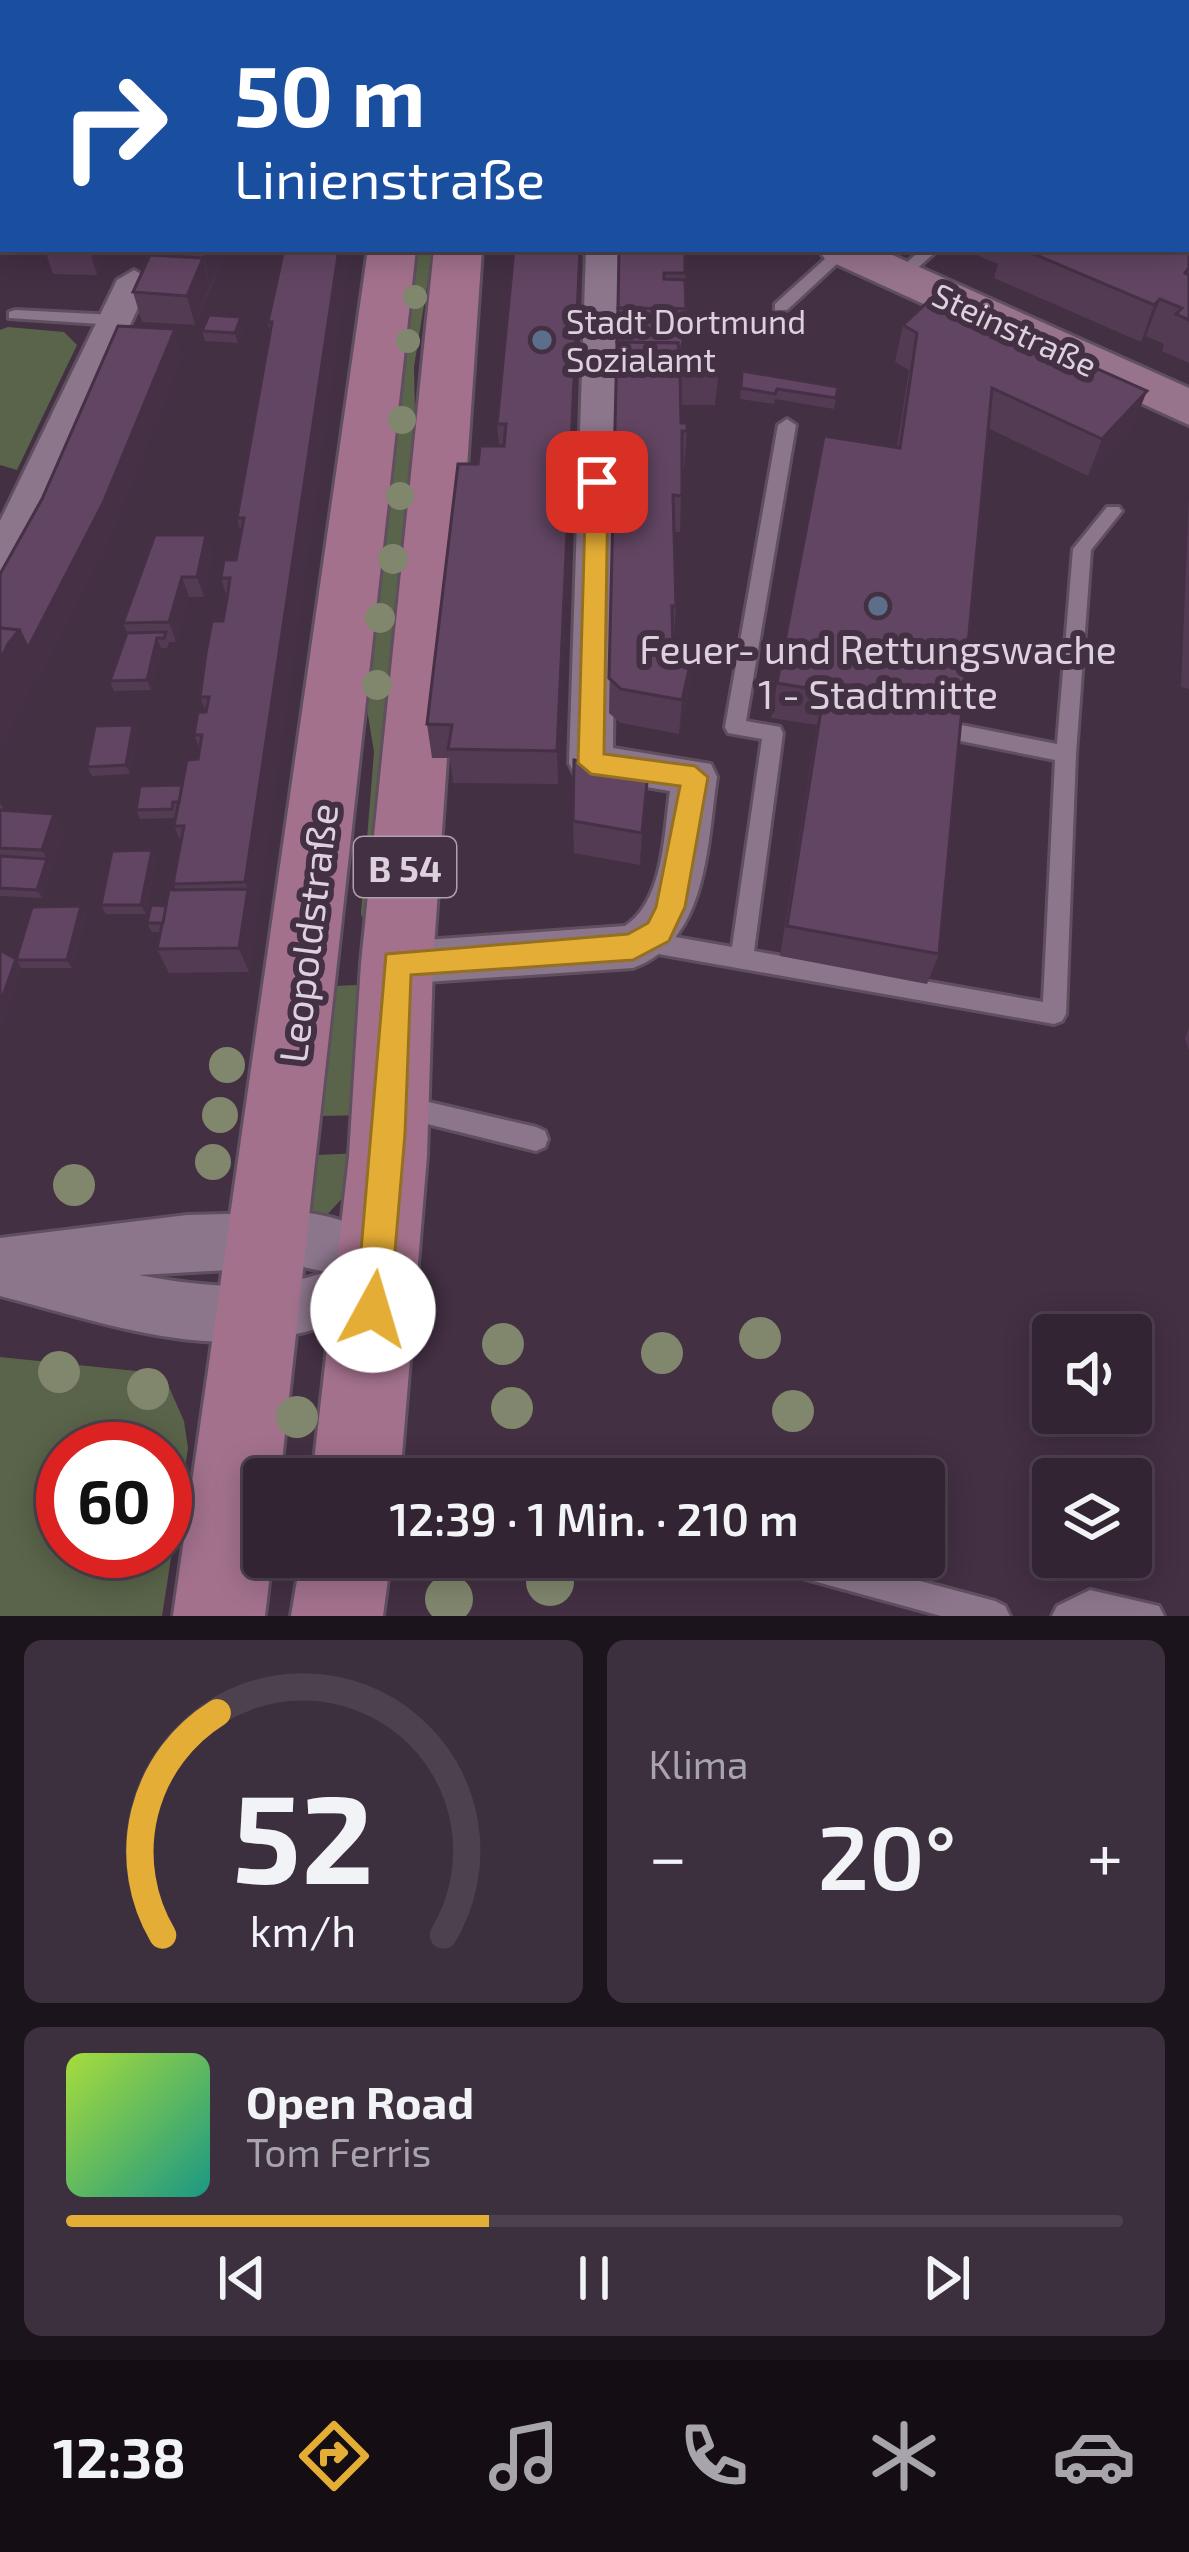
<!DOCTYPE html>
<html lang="de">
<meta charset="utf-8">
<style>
:root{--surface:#322432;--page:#3d303e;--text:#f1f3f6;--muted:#a8a4ac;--line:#4d414d;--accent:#e4ad35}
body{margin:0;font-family:"Exo 2",sans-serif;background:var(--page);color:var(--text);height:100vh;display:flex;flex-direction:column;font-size:45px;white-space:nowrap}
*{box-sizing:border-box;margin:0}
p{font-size:39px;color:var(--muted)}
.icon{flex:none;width:66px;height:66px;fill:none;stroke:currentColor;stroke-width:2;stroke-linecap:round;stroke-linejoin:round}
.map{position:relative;height:1616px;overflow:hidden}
.panel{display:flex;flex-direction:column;gap:24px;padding:24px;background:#1c141c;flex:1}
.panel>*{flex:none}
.hud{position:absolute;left:0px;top:0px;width:1191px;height:252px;box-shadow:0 6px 30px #0003,0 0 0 3px var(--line);background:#1a4fa0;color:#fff;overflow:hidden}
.buttons{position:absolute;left:1032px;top:1314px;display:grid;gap:24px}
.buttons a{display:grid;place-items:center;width:120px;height:120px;border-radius:12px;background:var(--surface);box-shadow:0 6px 30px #0003,0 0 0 3px var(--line);font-size:60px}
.speed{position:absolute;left:36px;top:1422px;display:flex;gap:24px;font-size:60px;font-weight:700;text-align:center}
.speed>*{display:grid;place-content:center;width:156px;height:156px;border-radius:50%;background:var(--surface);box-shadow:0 6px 30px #0003,0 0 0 3px var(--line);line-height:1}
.speed .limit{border:18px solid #d22;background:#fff;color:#111}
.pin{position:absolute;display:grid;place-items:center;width:102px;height:102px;color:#fff;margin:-51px;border-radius:24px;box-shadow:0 6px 18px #0006}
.me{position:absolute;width:132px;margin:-66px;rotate:6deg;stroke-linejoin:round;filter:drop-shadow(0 0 9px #0008)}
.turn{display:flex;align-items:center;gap:42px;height:252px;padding:0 36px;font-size:54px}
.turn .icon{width:156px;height:156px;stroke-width:2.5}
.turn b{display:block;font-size:84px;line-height:102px}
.big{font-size:90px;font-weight:600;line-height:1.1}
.panel .card{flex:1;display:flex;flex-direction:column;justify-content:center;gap:18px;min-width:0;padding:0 42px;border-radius:18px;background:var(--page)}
.panel .dial{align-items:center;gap:0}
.dial svg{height:312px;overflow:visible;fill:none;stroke:var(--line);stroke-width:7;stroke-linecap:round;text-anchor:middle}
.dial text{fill:var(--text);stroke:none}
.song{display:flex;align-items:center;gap:36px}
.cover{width:144px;height:144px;border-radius:18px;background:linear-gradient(135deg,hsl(80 70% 55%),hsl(170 70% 35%))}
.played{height:12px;border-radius:6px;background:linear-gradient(90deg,var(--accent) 40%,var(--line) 40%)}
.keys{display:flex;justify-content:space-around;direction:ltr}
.heat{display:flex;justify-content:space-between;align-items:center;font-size:66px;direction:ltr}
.panel .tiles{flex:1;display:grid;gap:24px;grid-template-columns:1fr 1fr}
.card:last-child{grid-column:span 2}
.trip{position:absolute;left:243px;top:1458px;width:702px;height:120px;border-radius:12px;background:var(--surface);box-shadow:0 6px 30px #0003,0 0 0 3px var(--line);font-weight:600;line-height:120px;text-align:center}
.dock{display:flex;height:192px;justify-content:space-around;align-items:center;background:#140e14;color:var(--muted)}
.dock .icon{width:84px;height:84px}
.dock .on{color:var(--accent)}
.dock b{font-size:54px;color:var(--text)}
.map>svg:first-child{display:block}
.green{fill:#59644a;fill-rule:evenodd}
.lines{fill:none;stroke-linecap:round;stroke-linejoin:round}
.lane-casing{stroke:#5f4f5f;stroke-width:6}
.street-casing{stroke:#5f4f5f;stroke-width:6}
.secondary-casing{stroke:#5f4f5f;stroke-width:6}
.primary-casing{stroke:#5f4f5f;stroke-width:6}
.lane{fill:#8c768c;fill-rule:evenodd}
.street{fill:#8c768c;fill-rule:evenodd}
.secondary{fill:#97748c;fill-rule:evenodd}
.primary{fill:#a3718c;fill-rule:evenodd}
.rail-casing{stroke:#ad9fad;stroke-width:9}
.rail{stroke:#433043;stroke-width:6;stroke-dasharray:18;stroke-linecap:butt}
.tree{fill:#81876d}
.wall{fill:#543b54}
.shaded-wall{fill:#453045}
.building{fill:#624562;stroke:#453045;stroke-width:3}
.route{fill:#e4ad35;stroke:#947022;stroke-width:3}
.service-dot{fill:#5c6f8a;stroke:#433043;stroke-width:4.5}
.labels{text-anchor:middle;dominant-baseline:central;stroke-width:12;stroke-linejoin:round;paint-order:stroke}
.far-poi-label{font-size:33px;fill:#ddd1dd;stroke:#433043;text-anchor:start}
.far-street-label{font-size:33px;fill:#ddd1dd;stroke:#433043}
.shield{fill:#433043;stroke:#afa1af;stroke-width:3}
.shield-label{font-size:36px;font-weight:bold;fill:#ddd1dd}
.poi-label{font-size:39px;fill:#ddd1dd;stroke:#433043}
.street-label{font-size:39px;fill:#ddd1dd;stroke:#433043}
</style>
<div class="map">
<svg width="1189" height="1616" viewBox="0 0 1189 1616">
<rect width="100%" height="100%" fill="#433043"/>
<g class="green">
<polygon points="409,249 433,249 414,367 416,465 366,926 361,914 374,752 366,703"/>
<polygon points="8,327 64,332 77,345 17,470 0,465 0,330"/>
<polygon points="379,984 371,1115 318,1116 334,986"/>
<polygon points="365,1153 347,1193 324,1218 311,1215 315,1155"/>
<path d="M0 1357 136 1371 168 1385 184 1421 188 1448 162 1616H0ZM63 1449H165V1551H63Z"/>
</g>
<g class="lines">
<g class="lane-casing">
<g id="lane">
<polygon points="836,249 852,250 787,310 775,310 775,304"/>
<polygon points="922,249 939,249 905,279 895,279 895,273"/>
<polygon points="15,310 115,315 123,320 115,325 9,318 9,312"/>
<polygon points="787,419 796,425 746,721 780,727 783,733 754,951 1043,1002 1055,760 951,739 941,731 951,723 1057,744 1073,549 1107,507 1119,507 1122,511 1091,550 1076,754 1066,1014 1062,1021 1054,1024 647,952 639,949 636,942 639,935 647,932 732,947 762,739 728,733 725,727 778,425"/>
<polygon points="403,1096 536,1127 545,1131 548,1139 545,1147 536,1151 403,1118 394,1115 391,1107 394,1099"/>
<polygon points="763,1557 830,1557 995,1601 1005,1606 1010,1616 941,1616 777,1571 767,1567"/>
<polygon points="1090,1590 1159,1606 1164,1616 1052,1616 1057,1606"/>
</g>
</g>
<g class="street-casing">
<g id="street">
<polygon points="80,0 108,0 78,3"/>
<path d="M586 249H618L613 748 711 764 717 777C707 844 708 941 633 968L397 984 380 978 373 963 380 948 397 942 625 926C664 901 664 833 670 791L575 775 569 763Z"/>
<polygon points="134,270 151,280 20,561 14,571 0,575 0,521 117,280"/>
<path d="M298 1212C340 1215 388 1233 405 1274L397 1294C249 1376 152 1336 0 1296V1238L187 1215ZM298 1266 326 1272C265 1293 202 1287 139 1275Z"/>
</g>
</g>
<g class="secondary-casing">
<g id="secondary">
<rect x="0" y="113" width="3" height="26"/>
<polygon points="818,249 879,249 1189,388 1189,425 825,259"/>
</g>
</g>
<g class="primary-casing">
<g id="primary">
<polygon points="407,0 447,0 448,3 408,3"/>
<rect x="466" y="0" width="40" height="3"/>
<polygon points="368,249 416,249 280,1479 264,1479 264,1557 272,1557 265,1616 173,1616"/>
<polygon points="434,249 482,249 433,963 427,1156 400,1479 312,1479 349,1156 361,963"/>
<polygon points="301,1557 391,1557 383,1616 291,1616"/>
</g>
</g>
<use href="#lane" class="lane"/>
<use href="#street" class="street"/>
<use href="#secondary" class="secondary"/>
<use href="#primary" class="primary"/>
<g class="rail-casing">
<polyline id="rail" points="1165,0 1179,3"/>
</g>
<use href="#rail" class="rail"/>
</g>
<g class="tree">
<circle cx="415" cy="297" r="12"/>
<circle cx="408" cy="341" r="12"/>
<circle cx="402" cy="420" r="14"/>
<circle cx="400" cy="496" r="14"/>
<circle cx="393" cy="559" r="15"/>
<circle cx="380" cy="618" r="15"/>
<circle cx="377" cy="685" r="15"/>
<circle cx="227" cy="1065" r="18"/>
<circle cx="220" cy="1115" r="18"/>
<circle cx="213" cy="1162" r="18"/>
<circle cx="74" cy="1185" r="21"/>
<circle cx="760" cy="1338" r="21"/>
<circle cx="503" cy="1344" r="21"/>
<circle cx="662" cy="1353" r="21"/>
<circle cx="59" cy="1372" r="21"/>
<circle cx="148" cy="1389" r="21"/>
<circle cx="512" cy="1408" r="21"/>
<circle cx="793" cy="1411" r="21"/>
<circle cx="297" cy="1417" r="21"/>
<circle cx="550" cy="1582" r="24"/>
<circle cx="449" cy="1599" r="24"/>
</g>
<g class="wall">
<polygon points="1188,26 1189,26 1189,363 1162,351 1164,344 1146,336 1141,342 994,278 998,264 965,250 1188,249"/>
<polygon points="0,169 3,169 3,249 107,249 97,275 53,274 46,253 0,250"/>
<polygon points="149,249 224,249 225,253 195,325 142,322 133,292 150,255"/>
<polygon points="284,249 350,249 249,972 169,973 157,949 161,932 152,932 147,923 166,906 176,890 173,884 181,842 174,826 176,818 140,819 136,810 182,785 198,759 200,750 194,735 206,712 200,697 227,598 221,578 236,560 241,534 237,518 270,335 268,322"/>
<polygon points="582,249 558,784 453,783 450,758 432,758 427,724 478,464 499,446 497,424"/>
<polygon points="619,249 685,249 686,309 689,309 684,355 719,368 715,405 681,405 681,423 687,431 684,467 682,467 680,532 674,532 676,606 673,654 692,657 689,692 679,734 621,723 609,713"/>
<polygon points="903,325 1132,428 1088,476 988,428 939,954 927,984 780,956 817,725 771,718 777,683 897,447 909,370 895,362"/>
<polygon points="244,328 238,343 205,341 202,331"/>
<polygon points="742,371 838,387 834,409 775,399 774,404 740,399"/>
<polygon points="1189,497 1189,689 1181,687"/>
<polygon points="206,535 212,555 204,597 189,597 176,642 169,642 167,648 161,648 151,690 114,691 110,681 127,633 123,623"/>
<polygon points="133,725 137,734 130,774 92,776 87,767"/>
<polygon points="648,772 640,865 574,853 573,821"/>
<polygon points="0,803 5,811 54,814 64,831 42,898 0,896"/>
<polygon points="152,850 156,859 146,914 106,914 101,905"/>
<polygon points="81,906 86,915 72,968 21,968 0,1029 0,950 16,960"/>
<polygon points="1189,1027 1189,1050 1185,1039"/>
</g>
<g class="shaded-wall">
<polygon points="12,0 52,0 49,3 10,3"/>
<polygon points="3,12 3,63 0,67 0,15"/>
<polygon points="89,249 107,249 97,275"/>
<polygon points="202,249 224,249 225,253 210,287"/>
<polygon points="339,249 350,249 249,972 239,948 248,889 245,882"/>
<polygon points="580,249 582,249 558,784 557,751"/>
<polygon points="203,258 210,287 195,325 187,296"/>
<polygon points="1160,299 1146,336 1141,342 1154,305"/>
<polygon points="689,309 687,338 680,380 681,351"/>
<polygon points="241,317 244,328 238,343 235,333"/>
<polygon points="175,329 183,358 114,532 41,676 31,690 0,753 0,660"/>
<polygon points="1147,391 1132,428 1088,476 1102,439"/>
<polygon points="206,535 212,555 204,597 197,577"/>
<polygon points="182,577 189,597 176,642 169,622"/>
<polygon points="157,638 161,648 151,690 147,680"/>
<polygon points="692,657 689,692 679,734 682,700"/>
<polygon points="133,725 137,734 130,774 126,765"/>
<polygon points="648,772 647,805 640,865 642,833"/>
<polygon points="54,814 64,831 42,898 37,890 47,859 42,850"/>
<polygon points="152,850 156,859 146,914 141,905"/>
<polygon points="81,906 86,915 72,968 67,960"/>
<polygon points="16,959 21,968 0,1029 0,1004"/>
</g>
<g class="building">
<polygon points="0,0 12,0 10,3 3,3 3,12 0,15"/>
<rect x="551" y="0" width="173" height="3"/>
<polygon points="771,0 920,0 935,3 772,3"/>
<polygon points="980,0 1059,0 1074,3 978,3"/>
<rect x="1188" y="26" width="1" height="69"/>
<polygon points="1188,112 1189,268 1185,273 1189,275 1189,320 1176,314 1182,308 1160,299 1154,305 1022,249 1188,249"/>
<rect x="0" y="169" width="3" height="17"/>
<rect x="0" y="197" width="3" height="17"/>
<polygon points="284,249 339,249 245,882 173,884 184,826 174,826 187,760 198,759 202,735 194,735 198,712 206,712 209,697 200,697 206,653 212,621 223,621 227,599 230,578 221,578 224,560 236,560 244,518 237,518 272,322 268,322"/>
<polygon points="514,249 580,249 557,751 448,749 452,725 427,724 458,464 478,464 480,446 504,446 506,424 497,424"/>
<polygon points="619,249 685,249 685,273 664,273 664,279 685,280 686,309 618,308"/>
<polygon points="150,255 203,258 187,296 133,292"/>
<polygon points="934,296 1147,391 1102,439 992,388 939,954 787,926 824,691 777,683 824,436 900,448 917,333 903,325"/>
<polygon points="618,308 689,309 681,351 678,351 678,343 617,342"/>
<polygon points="209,315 241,317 235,333 202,331"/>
<polygon points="118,326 175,329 103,503 28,648 19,630 0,628 0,574 42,499"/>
<polygon points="617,342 678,343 679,353 684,355 718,353 719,368 680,368 681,423 687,423 687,431 682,431 682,496 673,495 676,606 672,606 673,654 692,657 682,700 621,689 609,678"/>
<polygon points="742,371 838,387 836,398 777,389 775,394 741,388"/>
<polygon points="155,535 206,535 197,577 182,577 169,622 123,623"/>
<polygon points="0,628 19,630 8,644 0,660"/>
<polygon points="166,632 164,638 157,638 147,680 110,681 127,633"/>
<polygon points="133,725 126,765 87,767 95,726"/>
<polygon points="574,760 648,772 642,833 573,821"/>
<polygon points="182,785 179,802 173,802 172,809 136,810 140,786"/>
<polygon points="0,810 54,814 42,850 0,848"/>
<polygon points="152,850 141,905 101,905 112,851"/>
<polygon points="0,856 47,859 37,890 0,888"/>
<polygon points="248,889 239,948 157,949 169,890"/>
<polygon points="151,905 166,906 163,923 147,923"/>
<polygon points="81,906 67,960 16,960 32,907"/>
<polygon points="0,950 16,959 0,1004"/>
</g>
<polygon class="route" points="597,475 608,482 604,754 695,766 708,777 685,907 669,941 633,960 411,975 405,1134 390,1310 385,1322 373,1327 361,1322 356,1310 386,954 628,934 648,923 656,907 680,786 591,774 578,763 586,482"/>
<g class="service-dot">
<circle cx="542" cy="340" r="12"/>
<circle cx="878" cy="606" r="12"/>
</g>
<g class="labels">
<g class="far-poi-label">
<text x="566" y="321">Stadt Dortmund<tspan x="566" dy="38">Sozialamt</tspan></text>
</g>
<g class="far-street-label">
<text transform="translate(1015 329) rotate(25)">Steinstraße</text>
</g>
<rect class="shield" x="354" y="837" width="102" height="60" rx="9"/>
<g class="shield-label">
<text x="405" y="867">B 54</text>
</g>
<g class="poi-label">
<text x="878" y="648">Feuer- und Rettungswache<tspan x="878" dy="45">1 - Stadtmitte</tspan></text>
</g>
<g class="street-label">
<text transform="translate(307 933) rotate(-83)">Leopoldstraße</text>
</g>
</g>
</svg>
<div class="buttons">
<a><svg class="icon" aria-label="sound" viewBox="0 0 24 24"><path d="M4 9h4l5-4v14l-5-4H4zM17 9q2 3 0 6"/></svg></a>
<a><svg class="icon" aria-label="layers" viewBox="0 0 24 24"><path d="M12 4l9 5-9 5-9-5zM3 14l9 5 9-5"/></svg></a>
</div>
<div class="speed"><div class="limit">60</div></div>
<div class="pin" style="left:597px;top:482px;background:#d93025"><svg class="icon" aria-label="arrive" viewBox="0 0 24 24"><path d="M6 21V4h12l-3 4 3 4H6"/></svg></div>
<svg class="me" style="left:373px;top:1310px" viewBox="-20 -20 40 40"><circle r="19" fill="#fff"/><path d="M0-13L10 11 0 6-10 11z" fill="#e4ad35"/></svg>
<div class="trip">12:39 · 1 Min. · 210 m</div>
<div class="hud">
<div class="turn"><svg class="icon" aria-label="right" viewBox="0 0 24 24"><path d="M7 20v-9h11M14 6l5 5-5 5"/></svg><div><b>50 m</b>Linienstraße</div></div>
</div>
</div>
<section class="panel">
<div class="tiles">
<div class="card dial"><svg viewBox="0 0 100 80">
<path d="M14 69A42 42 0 1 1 86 69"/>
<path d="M14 69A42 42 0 0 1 28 12" stroke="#e4ad35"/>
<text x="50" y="56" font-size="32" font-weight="700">52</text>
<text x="50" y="72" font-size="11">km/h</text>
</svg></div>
<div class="card"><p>Klima</p>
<div class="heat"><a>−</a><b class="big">20°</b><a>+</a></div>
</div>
<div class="card">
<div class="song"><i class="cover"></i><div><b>Open Road</b><p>Tom Ferris</p></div></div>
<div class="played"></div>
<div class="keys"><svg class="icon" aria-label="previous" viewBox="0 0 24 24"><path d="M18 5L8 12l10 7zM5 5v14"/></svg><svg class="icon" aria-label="pause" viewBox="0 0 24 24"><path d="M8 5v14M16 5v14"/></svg><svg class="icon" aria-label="next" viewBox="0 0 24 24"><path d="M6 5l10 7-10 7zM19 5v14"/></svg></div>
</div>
</div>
</section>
<nav class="dock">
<b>12:38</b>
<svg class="icon on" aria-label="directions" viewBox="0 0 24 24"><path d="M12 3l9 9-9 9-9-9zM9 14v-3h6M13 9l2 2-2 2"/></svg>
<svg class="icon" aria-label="music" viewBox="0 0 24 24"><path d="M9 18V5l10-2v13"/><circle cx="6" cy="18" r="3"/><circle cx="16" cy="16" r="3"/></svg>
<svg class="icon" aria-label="phone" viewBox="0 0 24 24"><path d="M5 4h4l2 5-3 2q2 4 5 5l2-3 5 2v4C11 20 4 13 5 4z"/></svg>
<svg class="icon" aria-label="climate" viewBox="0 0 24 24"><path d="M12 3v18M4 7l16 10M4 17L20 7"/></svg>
<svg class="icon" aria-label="car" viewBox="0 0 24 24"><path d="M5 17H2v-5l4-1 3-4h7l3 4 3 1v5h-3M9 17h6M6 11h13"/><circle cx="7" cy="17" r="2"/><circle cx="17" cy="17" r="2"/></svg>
</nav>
